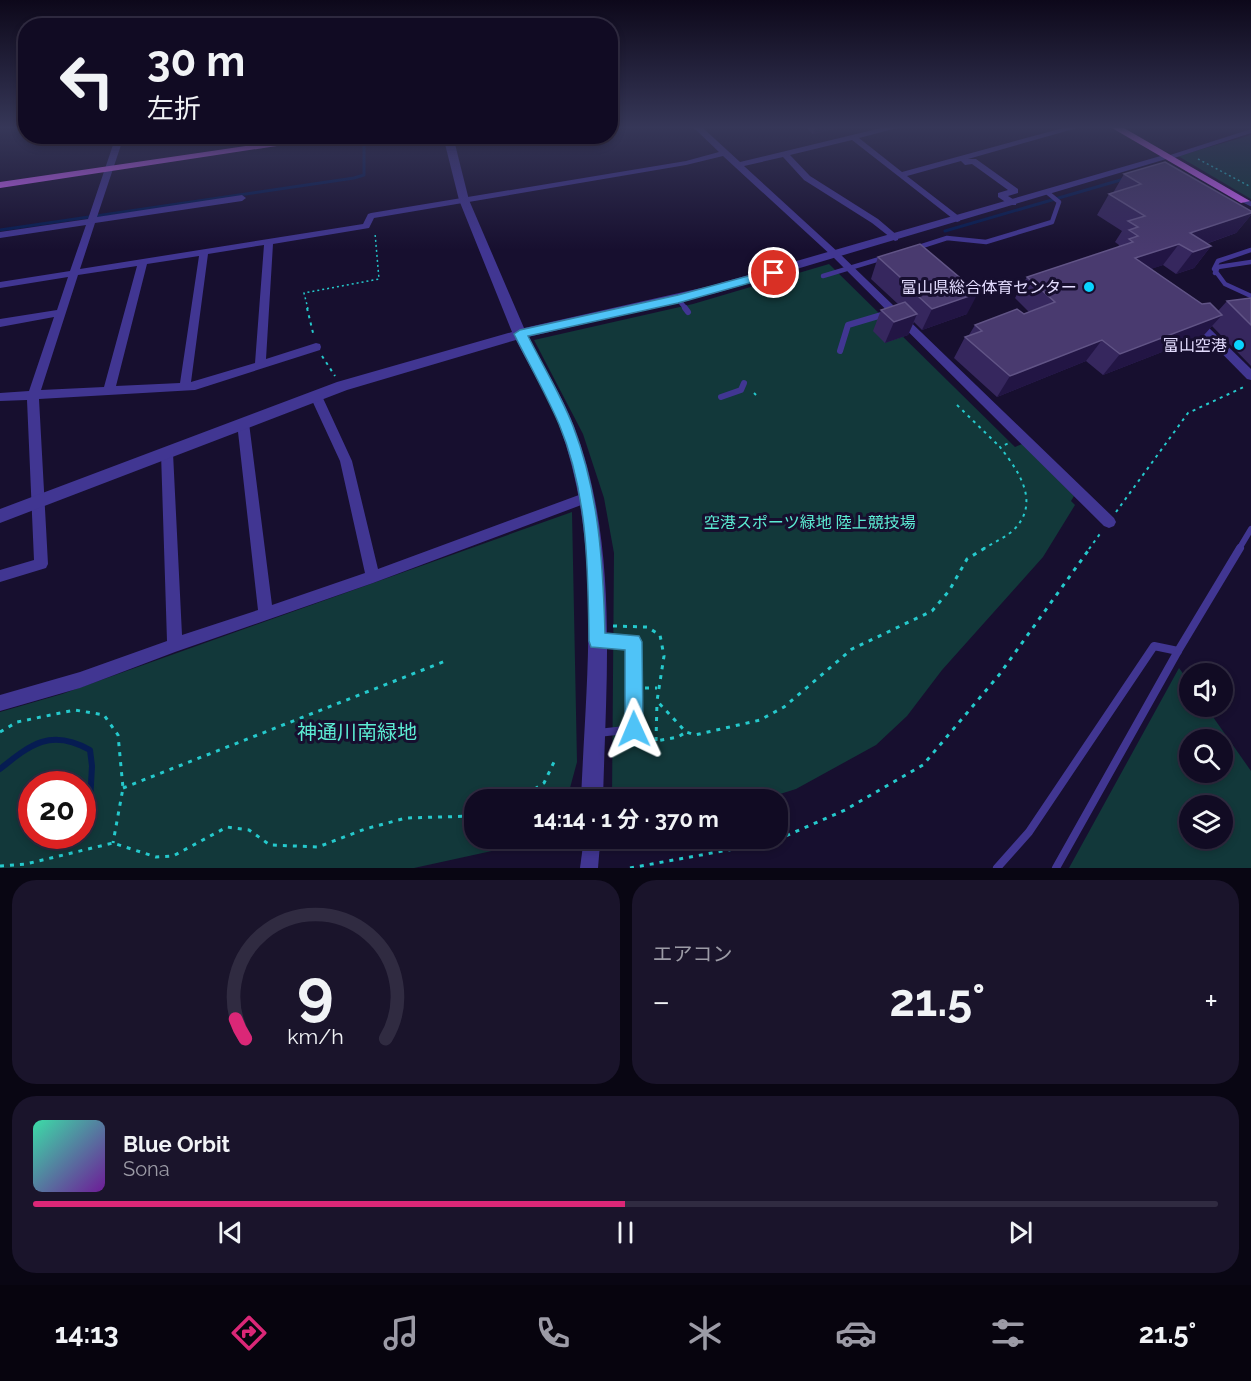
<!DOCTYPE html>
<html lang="ja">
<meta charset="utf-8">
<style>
:root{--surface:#110b23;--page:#1a142b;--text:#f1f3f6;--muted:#9c9ba6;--line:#302b41;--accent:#db2777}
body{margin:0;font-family:Raleway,"Noto Sans JP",sans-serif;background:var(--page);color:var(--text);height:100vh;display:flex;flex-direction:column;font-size:22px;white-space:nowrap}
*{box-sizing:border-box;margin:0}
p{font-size:20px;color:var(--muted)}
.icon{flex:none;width:33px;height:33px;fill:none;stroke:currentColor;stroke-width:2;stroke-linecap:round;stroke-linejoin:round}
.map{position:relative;height:868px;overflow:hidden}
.panel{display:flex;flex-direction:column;gap:12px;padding:12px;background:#090613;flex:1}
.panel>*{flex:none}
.hud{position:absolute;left:18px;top:18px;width:600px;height:126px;border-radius:24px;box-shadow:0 3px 9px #0003,0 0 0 2px var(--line);background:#110b23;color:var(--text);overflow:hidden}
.buttons{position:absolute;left:1179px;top:663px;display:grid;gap:12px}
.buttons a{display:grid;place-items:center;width:54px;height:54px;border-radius:50%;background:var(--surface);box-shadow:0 3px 9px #0003,0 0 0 2px var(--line);font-size:30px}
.speed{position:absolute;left:18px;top:771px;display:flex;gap:12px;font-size:30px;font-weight:700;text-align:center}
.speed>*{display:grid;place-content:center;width:78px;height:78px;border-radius:50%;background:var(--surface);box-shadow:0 3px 9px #0003,0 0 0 2px var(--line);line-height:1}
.speed .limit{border:9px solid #d22;background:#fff;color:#111}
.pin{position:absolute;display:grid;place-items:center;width:51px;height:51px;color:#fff;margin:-26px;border:3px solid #fff;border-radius:50%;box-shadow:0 2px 6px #0007}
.me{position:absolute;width:66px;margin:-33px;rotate:359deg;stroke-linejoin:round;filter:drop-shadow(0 0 4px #0008)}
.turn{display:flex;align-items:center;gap:21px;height:126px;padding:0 30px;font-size:27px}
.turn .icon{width:78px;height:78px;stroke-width:2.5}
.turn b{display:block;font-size:42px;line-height:51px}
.big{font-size:45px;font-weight:700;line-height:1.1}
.panel .widget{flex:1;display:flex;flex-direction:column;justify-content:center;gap:9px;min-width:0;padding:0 21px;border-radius:24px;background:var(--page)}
.panel .dial{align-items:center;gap:0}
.dial svg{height:156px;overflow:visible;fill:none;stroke:var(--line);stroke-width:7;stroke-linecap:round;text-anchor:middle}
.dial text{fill:var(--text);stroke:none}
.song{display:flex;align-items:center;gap:18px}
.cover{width:72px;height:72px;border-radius:9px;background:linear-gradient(135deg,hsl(160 70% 55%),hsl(280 70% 35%))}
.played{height:6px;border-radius:3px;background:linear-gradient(90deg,var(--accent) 50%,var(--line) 50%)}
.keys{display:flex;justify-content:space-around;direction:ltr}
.heat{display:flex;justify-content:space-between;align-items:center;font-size:33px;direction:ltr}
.panel .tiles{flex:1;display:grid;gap:12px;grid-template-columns:1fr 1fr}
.widget:last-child{grid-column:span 2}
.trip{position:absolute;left:464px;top:789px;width:324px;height:60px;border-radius:24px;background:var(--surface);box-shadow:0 3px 9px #0003,0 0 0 2px var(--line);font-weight:700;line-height:60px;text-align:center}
.tabs{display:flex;height:96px;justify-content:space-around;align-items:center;background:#07040e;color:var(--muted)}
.tabs .icon{width:42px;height:42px}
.tabs .on{color:var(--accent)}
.tabs b{font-size:27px;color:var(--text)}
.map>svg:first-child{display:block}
.green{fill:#12383a;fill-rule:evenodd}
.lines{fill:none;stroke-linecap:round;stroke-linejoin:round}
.stream-far1{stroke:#061c52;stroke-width:3}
.stream{stroke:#061c52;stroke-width:6}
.path-far2{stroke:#25c9cc;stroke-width:1.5;stroke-dasharray:2 3;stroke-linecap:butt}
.path-far1{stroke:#25c9cc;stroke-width:2;stroke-dasharray:3 4.5;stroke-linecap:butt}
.path{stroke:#25c9cc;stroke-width:3;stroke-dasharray:4 6;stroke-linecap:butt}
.service-far2{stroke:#413692;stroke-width:4.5}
.service-far1{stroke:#413692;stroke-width:6}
.service{stroke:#413692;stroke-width:8}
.minor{fill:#413692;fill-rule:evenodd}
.tertiary{fill:#413692;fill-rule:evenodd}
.primary{fill:#d164ff;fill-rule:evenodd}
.wall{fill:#36275e}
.shaded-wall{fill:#221544}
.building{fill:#493a6f;stroke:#615486;stroke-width:1.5}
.route{fill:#4fc3f7;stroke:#337fa1;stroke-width:1.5}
.poi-dot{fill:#09d4ff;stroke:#170f2f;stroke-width:2}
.labels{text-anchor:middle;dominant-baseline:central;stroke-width:6;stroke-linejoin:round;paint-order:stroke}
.poi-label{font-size:16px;fill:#e4ddff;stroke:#170f2f;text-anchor:end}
.park-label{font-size:16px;fill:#5cecd3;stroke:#170f2f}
.near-park-label{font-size:20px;fill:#5cecd3;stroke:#170f2f}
</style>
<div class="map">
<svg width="1251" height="868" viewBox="0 0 1251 868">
<rect width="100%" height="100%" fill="#170f2f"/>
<g class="green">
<polygon points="1251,135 1251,199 1178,156"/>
<polygon points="829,264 1015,447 1022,444 1074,496 1071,501 1075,505 1043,557 942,670 907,716 876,745 796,789 764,799 612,799 614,553 604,498 583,434 534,340 693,304"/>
<path d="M572 512 577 762 567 799 474 800V838L547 839 414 868H0V712L62 694ZM32 784H82V836H32Z"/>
<path d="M1179 668 1189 682 1190 706 1206 707 1251 771V868H1069ZM1190 740H1222V772H1190ZM1190 806H1222V838H1190Z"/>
</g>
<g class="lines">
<g class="stream-far1">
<polyline points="0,230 354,178 364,175 364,136"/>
<polyline points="945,231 1124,179"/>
</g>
<path class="stream" d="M0 769C31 744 51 728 90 750L92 766 89 820"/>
<g class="path-far2">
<polyline points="1198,159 1251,187"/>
<polyline points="308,309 304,293 379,279 375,233"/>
</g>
<g class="path-far1">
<polyline points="307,308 314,337"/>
<polyline points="322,356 335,376"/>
<polyline points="754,393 756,395"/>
<polyline points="957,405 1000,447"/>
<polyline points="1116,512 1188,413 1246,386"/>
<path d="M983 549C994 542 1010 536 1018 525 1039 498 1016 468 1000 447L1009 443"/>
<polyline points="1089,549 1102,531"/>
</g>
<g class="path">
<polyline points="613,626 647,627 660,635 664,656 657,701 686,732 695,735 760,720 784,707 852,649 932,611 949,591 967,559 985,548"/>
<polyline points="645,688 657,688"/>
<polyline points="0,732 17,722 75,710 104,715 118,735 123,788 113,843"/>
<polyline points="656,741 657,702"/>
<polyline points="611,749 678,737 686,732"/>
<polyline points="123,788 448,660"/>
<polyline points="518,800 544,783 554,762"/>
<polyline points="0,866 26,864 113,843 156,857 173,856 227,827 249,830 270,845 318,847 365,829 406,818 474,816"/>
<polyline points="630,868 772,842 845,810 923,765 999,675 1090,548"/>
</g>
<g class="service-far2">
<polyline points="1245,201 1251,204"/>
<polyline points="916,248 947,238 986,242 1052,222 1059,202 1048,193"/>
<polyline points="1251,250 1218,261 1214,269 1225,284 1251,296"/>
<polyline points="1215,273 1218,267 1251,262"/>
<polyline points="823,276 883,258"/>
<polyline points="678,299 686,309"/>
</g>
<g class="service-far1">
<polyline points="685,308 688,312"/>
<polyline points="840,351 848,325 885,314"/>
<polyline points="721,397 741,390 744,383"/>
<polyline points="1239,549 1251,529"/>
</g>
<g class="service">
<polyline points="598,733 634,729 633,642 600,641"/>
<polyline points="997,868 1029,832 1154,646 1178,651"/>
<polyline points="1056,868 1178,651 1240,548"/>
</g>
<g class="minor">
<path d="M694 128H703L740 162 881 128H897L859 138 902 172 1063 128H1077L968 159H976L1018 189V193L1008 196 1016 201V205H1010L998 197V193L1008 190 972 164 965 165 961 161 907 176 960 217V221L957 222 852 140 790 155 810 176 878 219 898 236V240L895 241 872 223 804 180 783 157 744 166 839 253 1114 518 1116 522 1114 526 1109 528 1104 526 833 257 723 156 686 165 374 218 369 228 273 244 266 359 316 343 320 344 321 347 320 350 195 390 39 399 48 564 46 568 0 582V570L34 560 27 400 0 401V393L29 391 54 317 0 327V319L57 310 68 277 0 288V282L70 271 86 225 0 238V232L88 219 116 136H124L97 217 242 195 246 198 242 201 95 223 80 269 363 224 368 214 371 213 686 161 719 152ZM264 245 255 363 191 382 208 254ZM199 256 180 383 116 386 147 264ZM137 266 104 387 41 390 78 275Z"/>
<polygon points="1251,129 1251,133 1171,159 1164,157"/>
<polygon points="1197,318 1201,320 1251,369 1251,380 1247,379 1193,324 1192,322"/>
<polygon points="316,392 322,396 352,461 378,569 587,492 592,493 593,497 592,501 373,583 175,652 80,688 0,711 0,695 80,672 167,641 161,453 163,450 171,450 173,453 182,635 258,610 237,423 239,420 247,420 249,423 272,605 365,573 340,461 310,396"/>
<polygon points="584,838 598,838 600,844 598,868 580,868"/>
</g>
<g class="tertiary">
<path d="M443 136H453L469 200 524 328 710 286 1164 155 1173 157 716 293 528 337C543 366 562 395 574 426 619 544 606 675 603 800H581C586 676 603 543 559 425 548 396 530 368 516 340L347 390 0 523V509L337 382 512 332 459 200Z"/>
<polygon points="580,838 602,838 599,852 591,855 583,852"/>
</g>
<g class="primary">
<polygon points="1112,128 1124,128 1250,201 1241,203"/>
<polygon points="313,136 342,136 0,188 0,182"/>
</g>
</g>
<g class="wall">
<polygon points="806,128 838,128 813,134"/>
<polygon points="1124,174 1251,211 1251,215 1236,233 1206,244 1211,246 1194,268 1176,274 1163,265 1150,269 1202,304 1218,311 1227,301 1251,298 1251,366 1212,326 1203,336 1103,375 1086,361 997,397 954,358 965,337 969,335 975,325 1024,314 1029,312 1015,298 1027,277 1118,247 1119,245 1115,242 1122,231 1097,215 1109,194 1113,193"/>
<polygon points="878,257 967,314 922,330 914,322 908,335 885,343 873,331 881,310 898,304 871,279"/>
</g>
<g class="shaded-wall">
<polygon points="815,128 838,128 813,134"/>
<polygon points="1251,213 1251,215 1236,233 1188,250 1190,233"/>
<polygon points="1179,244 1163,265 1120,280 1135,258"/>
<polygon points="1211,246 1194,268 1176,274 1193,252"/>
<polygon points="978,293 967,314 922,330 932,309"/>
<polygon points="917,314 908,335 885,343 894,322"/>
<polygon points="1222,315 1203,336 1103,375 1120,354"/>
<polygon points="1102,340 1086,361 997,397 1010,376"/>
</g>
<g class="building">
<polygon points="1165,162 1251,211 1251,213 1190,233 1211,246 1193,252 1179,244 1135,258 1202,304 1210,303 1222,315 1120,354 1102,340 1010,376 965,337 982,331 975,325 1017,309 1024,314 1055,302 1027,277 1133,242 1129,239 1138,236 1129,230 1138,227 1128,221 1145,216 1109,194 1141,184 1124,174"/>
<polygon points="920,244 978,293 932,309 919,297 921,296 878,257"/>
<polygon points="1251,298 1251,325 1227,301"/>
<polygon points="905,302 917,314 894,322 881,310"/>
</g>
<linearGradient id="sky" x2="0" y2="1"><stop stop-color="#0d081a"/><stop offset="0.51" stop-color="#363758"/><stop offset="1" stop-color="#363758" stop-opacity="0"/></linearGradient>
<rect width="1251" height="250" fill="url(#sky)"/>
<path class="route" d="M774 269 778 270V275L678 303 528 336C543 366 561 395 573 426 599 493 603 563 605 633L639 636 642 642 643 729 641 736 634 739 628 736 625 729V650L591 647 589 641C588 569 588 493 559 424 546 394 529 364 514 334L520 330 678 295Z"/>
<g class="poi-dot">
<circle cx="1089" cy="287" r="6"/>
<circle cx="1239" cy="345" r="6"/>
</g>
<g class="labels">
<g class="poi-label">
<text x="1077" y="287">富山県総合体育センター</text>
<text x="1227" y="345">富山空港</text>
</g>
<g class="park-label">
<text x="810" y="522">空港スポーツ緑地 陸上競技場</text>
</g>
<g class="near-park-label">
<text x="357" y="732">神通川南緑地</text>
</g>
</g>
</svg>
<div class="buttons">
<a><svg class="icon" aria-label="sound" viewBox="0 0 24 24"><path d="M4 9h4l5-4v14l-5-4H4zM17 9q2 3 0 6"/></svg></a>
<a><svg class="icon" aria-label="search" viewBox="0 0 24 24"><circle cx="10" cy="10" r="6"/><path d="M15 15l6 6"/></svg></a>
<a><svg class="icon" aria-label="layers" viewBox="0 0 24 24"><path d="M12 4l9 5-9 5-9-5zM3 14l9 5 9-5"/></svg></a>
</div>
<div class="speed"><div class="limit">20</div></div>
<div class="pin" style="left:774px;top:273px;background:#d93025"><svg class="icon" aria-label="arrive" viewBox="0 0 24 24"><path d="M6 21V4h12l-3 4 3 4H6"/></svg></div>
<svg class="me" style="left:634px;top:729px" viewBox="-20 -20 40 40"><path d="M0-17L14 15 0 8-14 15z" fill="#4fc3f7" stroke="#fff" stroke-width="4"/></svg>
<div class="trip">14:14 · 1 分 · 370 m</div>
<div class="hud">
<div class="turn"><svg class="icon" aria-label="left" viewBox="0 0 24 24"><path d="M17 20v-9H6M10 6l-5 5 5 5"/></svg><div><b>30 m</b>左折</div></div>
</div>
</div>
<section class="panel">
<div class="tiles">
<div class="widget dial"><svg viewBox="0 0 100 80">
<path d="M14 69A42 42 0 1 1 86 69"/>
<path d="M14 69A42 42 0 0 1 9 59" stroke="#db2777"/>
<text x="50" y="56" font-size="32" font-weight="700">9</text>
<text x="50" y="72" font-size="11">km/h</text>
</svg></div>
<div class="widget"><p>エアコン</p>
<div class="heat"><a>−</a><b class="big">21.5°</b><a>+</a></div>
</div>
<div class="widget">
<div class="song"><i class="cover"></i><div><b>Blue Orbit</b><p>Sona</p></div></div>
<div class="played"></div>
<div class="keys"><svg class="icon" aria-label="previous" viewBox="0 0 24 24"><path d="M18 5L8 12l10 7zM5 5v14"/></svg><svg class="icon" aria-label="pause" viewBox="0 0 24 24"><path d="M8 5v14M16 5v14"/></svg><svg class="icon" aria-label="next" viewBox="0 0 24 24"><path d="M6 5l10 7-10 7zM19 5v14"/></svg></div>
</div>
</div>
</section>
<nav class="tabs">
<b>14:13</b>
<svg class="icon on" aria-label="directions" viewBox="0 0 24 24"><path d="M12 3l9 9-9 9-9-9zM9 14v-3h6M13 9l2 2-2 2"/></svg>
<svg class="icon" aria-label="music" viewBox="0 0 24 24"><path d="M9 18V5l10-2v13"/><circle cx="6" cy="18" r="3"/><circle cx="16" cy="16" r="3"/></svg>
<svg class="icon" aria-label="phone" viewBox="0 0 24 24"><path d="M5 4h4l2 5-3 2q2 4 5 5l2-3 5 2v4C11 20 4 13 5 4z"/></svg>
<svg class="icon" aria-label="climate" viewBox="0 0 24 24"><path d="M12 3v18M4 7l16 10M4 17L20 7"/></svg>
<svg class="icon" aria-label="car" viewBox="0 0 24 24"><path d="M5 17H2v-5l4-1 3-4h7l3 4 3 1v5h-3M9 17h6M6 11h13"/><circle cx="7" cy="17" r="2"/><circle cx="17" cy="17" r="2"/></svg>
<svg class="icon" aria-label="filters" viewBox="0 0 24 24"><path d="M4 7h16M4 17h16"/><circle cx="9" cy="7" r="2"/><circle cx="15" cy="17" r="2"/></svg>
<b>21.5°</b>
</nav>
